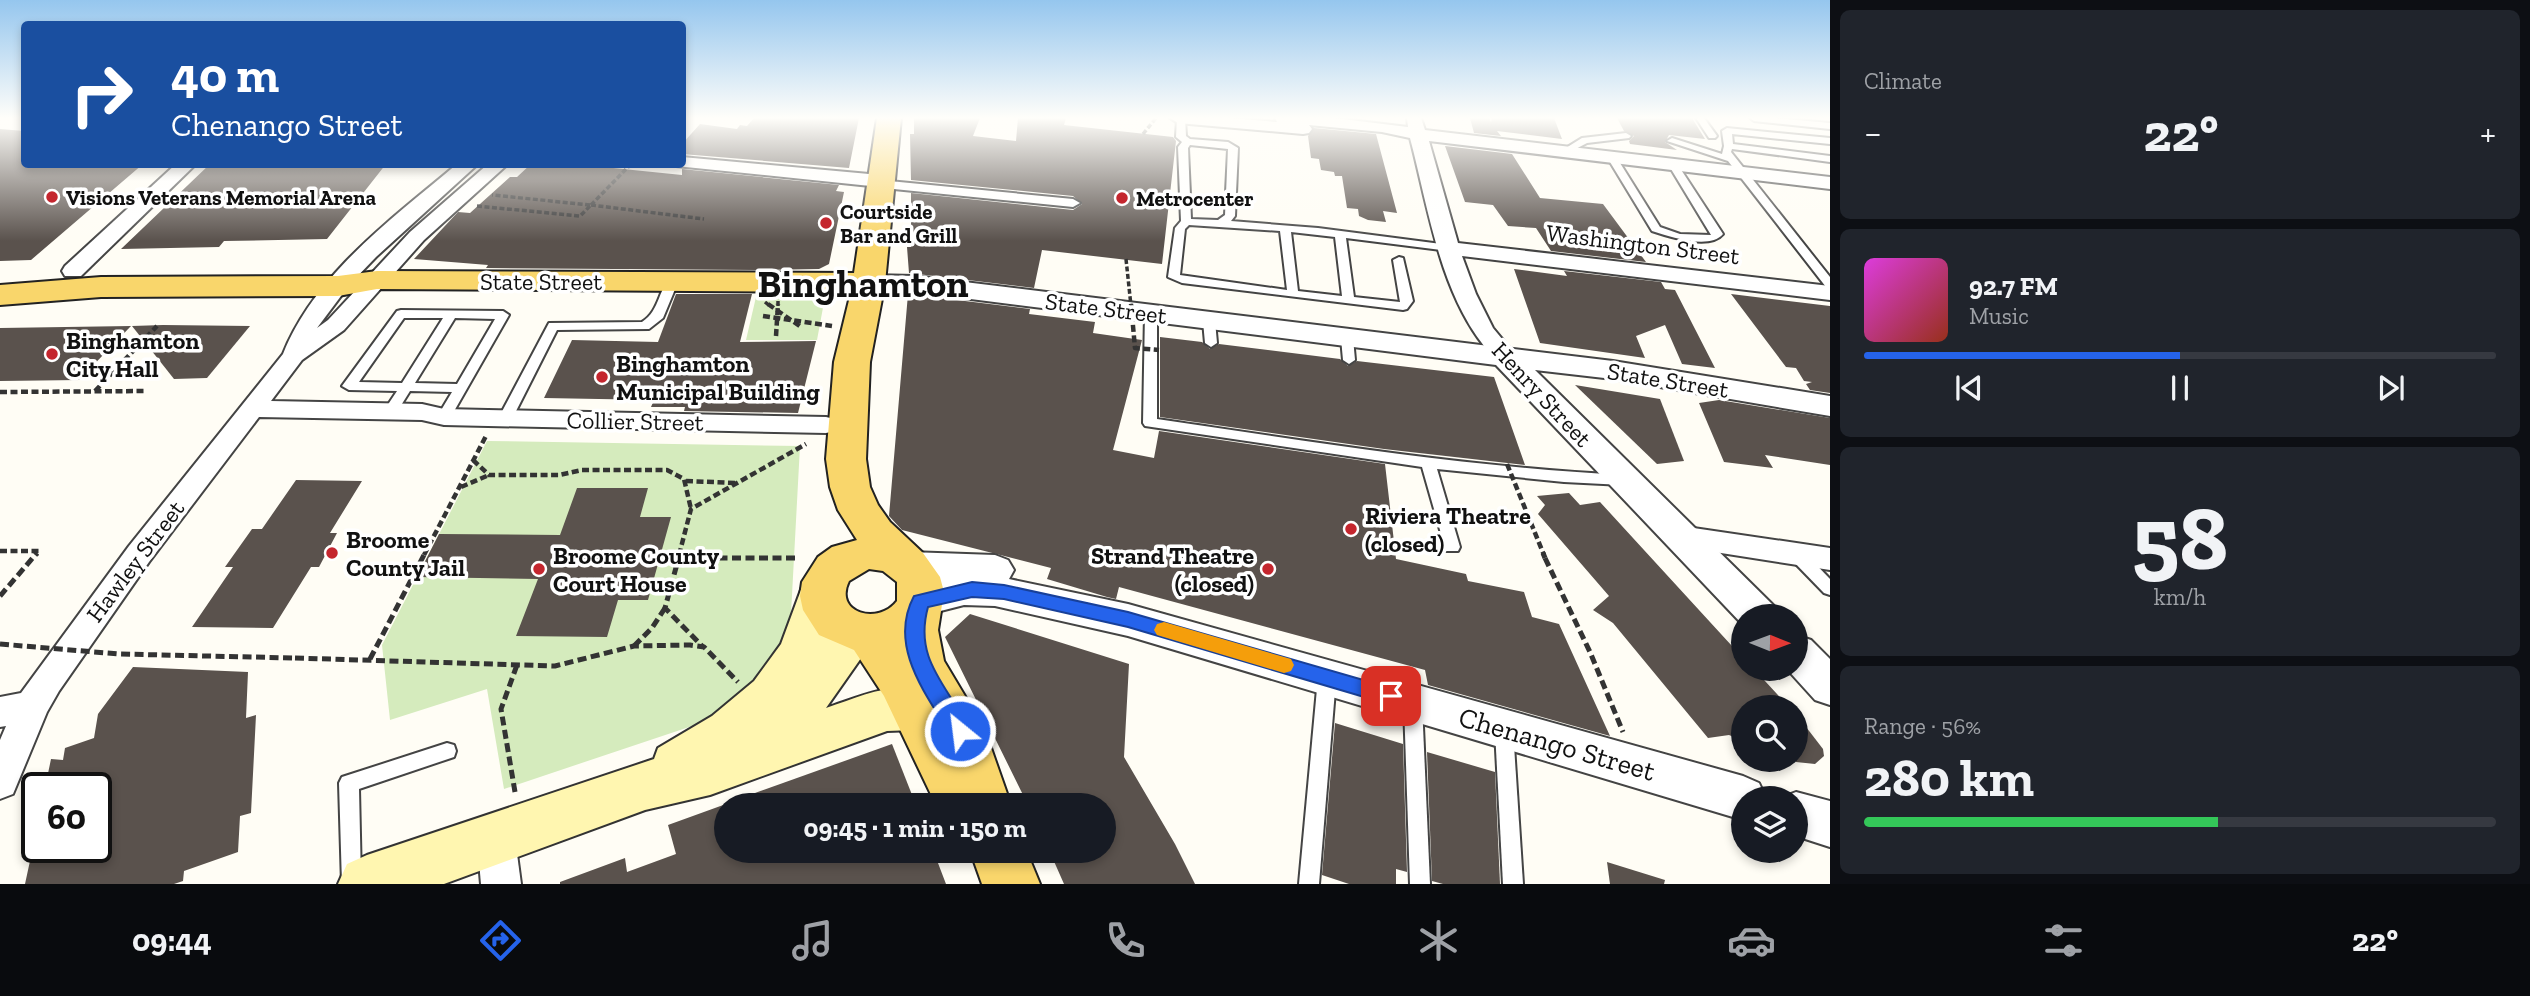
<!DOCTYPE html>
<meta charset="utf-8">
<style>
:root{--surface:#171b24;--page:#20242c;--text:#f1f3f6;--muted:#9ea1a6;--line:#363941;--accent:#2563eb}
body{margin:0;font-family:"Zilla Slab",serif;background:var(--page);color:var(--text);height:100vh;display:flex;flex-direction:column;font-size:26px;white-space:nowrap}
*{box-sizing:border-box;margin:0}
p{font-size:23px;color:var(--muted)}
.icon{flex:none;width:38px;height:38px;fill:none;stroke:currentColor;stroke-width:2;stroke-linecap:round;stroke-linejoin:round}
.map{position:relative;flex:1;overflow:hidden}
.side{display:flex;flex-direction:column;gap:10px;padding:10px;background:#0d0f14;width:700px}
.side>*{flex:none}
.banner{position:absolute;left:21px;top:21px;width:665px;height:147px;border-radius:7px;box-shadow:0 4px 10px #0003;background:#1a4fa0;color:#fff;overflow:hidden}
.needle{width:46px;rotate:91deg}
.controls{position:absolute;left:1731px;top:604px;display:grid;gap:14px}
.controls a{display:grid;place-items:center;width:77px;height:77px;border-radius:50%;background:var(--surface);box-shadow:0 4px 10px #0003;font-size:35px}
.speed{position:absolute;left:21px;top:772px;display:flex;gap:14px;font-size:35px;font-weight:700;text-align:center}
.speed>*{display:grid;place-content:center;width:91px;height:91px;border-radius:50%;background:var(--surface);box-shadow:0 4px 10px #0003;line-height:1}
.speed .limit{border:4px solid #111;border-radius:10px;background:#fff;color:#111}
.pin{position:absolute;display:grid;place-items:center;width:60px;height:60px;color:#fff;margin:-30px;border-radius:14px;box-shadow:0 4px 10px #0006}
.me{position:absolute;width:77px;margin:-38px;rotate:331deg;stroke-linejoin:round;filter:drop-shadow(0 0 5px #0008)}
.turn{display:flex;align-items:center;gap:24px;height:147px;padding:0 35px;font-size:32px}
.turn .icon{width:91px;height:91px;stroke-width:2.5}
.turn b{display:block;font-size:49px;line-height:60px}
.big{font-size:52px;font-weight:800;line-height:1.1}
.side .card{flex:1;display:flex;flex-direction:column;justify-content:center;gap:10px;min-width:0;padding:0 24px;border-radius:10px;background:var(--page)}
.side .dial{align-items:center;gap:0}
.dial b{font-size:91px;line-height:1}
.song{display:flex;align-items:center;gap:21px}
.cover{width:84px;height:84px;border-radius:10px;background:linear-gradient(135deg,hsl(300 70% 55%),hsl(10 70% 35%))}
.played{height:7px;border-radius:4px;background:linear-gradient(90deg,var(--accent) 50%,var(--line) 50%)}
.keys{display:flex;justify-content:space-around;direction:ltr}
.heat{display:flex;justify-content:space-between;align-items:center;font-size:38px;direction:ltr}
.charge{height:10px;border-radius:5px;background:linear-gradient(90deg,#34c759 56%,var(--line) 0)}
.trip{position:absolute;left:714px;top:793px;width:402px;height:70px;border-radius:35px;background:var(--surface);box-shadow:0 4px 10px #0003;font-weight:800;line-height:70px;text-align:center}
.dock{display:flex;height:112px;justify-content:space-around;align-items:center;background:#090b0e;color:var(--muted)}
.dock .icon{width:49px;height:49px}
.dock .active{color:var(--accent)}
.dock b{font-size:32px;color:var(--text)}
main{display:flex;flex:1;min-height:0}
.map>svg:first-child{display:block}
.green{fill:#d5ebbd}
.building{fill:#5a524d}
.lines{fill:none;stroke-linecap:round;stroke-linejoin:round}
.service-casing{stroke:#444;stroke-width:4}
.pedestrian-casing{stroke:#444;stroke-width:4}
.minor-casing{stroke:#444;stroke-width:4}
.tertiary-casing{stroke:#444;stroke-width:4}
.secondary-casing{stroke:#333;stroke-width:4}
.primary-casing{stroke:#222;stroke-width:4}
.path-far2{stroke:#333;stroke-width:3.5;stroke-dasharray:5 2.5;stroke-linecap:butt}
.path-far1{stroke:#333;stroke-width:4.5;stroke-dasharray:7 3.5;stroke-linecap:butt}
.path{stroke:#333;stroke-width:5;stroke-dasharray:9 4.5;stroke-linecap:butt}
.service{fill:#fff;fill-rule:evenodd}
.pedestrian{fill:#fff;fill-rule:evenodd}
.minor{fill:#fff;fill-rule:evenodd}
.tertiary{fill:#fff;fill-rule:evenodd}
.secondary{fill:#fff6b0;fill-rule:evenodd}
.primary{fill:#f9d66b;fill-rule:evenodd}
.path-bridge-far2{stroke:#333;stroke-width:3.5;stroke-dasharray:5 2.5;stroke-linecap:butt}
.path-bridge-far1{stroke:#333;stroke-width:4.5;stroke-dasharray:7 3.5;stroke-linecap:butt}
.path-bridge{stroke:#333;stroke-width:5;stroke-dasharray:9 4.5;stroke-linecap:butt}
.route{fill:#2563eb;stroke:#184099;stroke-width:2}
.slow{fill:#f59e0b}
.poi-dot{fill:#c4262e;stroke:#fff;stroke-width:2.5}
.labels{text-anchor:middle;dominant-baseline:central;stroke-width:7;stroke-linejoin:round;paint-order:stroke}
.far-poi-label{font-size:21px;font-weight:bold;fill:#111;stroke:#fff;text-anchor:start}
.street-label{font-size:24px;fill:#111;stroke:#fff}
.poi-label{font-size:24px;font-weight:bold;fill:#111;stroke:#fff;text-anchor:start}
.near-street-label{font-size:28px;fill:#111;stroke:#fff}
.town-label{font-size:38px;font-weight:bold;fill:#111;stroke:#fff}
</style>
<main>
<div class="map">
<svg width="1830" height="884" viewBox="0 0 1830 884">
<rect width="100%" height="100%" fill="#fffdf5"/>
<g class="green">
<polygon points="756,297 825,297 817,340 746,340"/>
<polygon points="487,441 800,446 791,614 784,644 728,714 504,789 487,689 390,720 382,645"/>
</g>
<g class="building">
<polygon points="754,118 859,118 849,168 682,154 682,144 700,124 737,129 740,125 747,126"/>
<polygon points="914,118 980,118 973,136 1016,141 1018,118 1066,118 1064,125 1173,137 1176,141 1162,264 1042,250 1034,288 909,273 907,247 911,247 911,193 1073,210 1082,204 1073,196 911,180 910,134 914,134"/>
<polygon points="1470,118 1489,118 1491,122 1492,118 1554,118 1562,139 1497,131 1501,136 1474,133"/>
<polygon points="1617,118 1692,118 1705,139 1669,135 1665,142 1677,150 1630,144 1629,141 1634,136 1624,131"/>
<polygon points="1314,128 1376,134 1397,213 1383,211 1386,222 1368,220 1359,216 1358,209 1347,208 1342,176 1335,176 1334,172 1321,170 1319,159 1311,158 1308,136"/>
<polygon points="0,129 24,131 24,164 143,164 31,260 0,261"/>
<polygon points="1445,146 1512,154 1540,198 1603,204 1646,262 1551,251 1536,228 1508,226 1493,205 1465,202"/>
<polygon points="210,164 386,164 327,239 224,241 219,247 121,249"/>
<polygon points="531,164 574,164 682,175 682,169 839,185 836,191 844,192 829,264 819,269 758,270 486,268 488,265 414,259 458,212 470,213 510,177 517,177"/>
<polygon points="1514,269 1567,276 1564,271 1661,282 1665,289 1675,290 1715,368 1682,364 1665,325 1636,336 1645,358 1540,343"/>
<polygon points="676,294 752,294 740,342 816,341 798,413 684,411 685,407 651,407 654,400 544,398 572,340 658,342"/>
<polygon points="908,294 1030,309 1029,314 1095,322 1093,333 1142,340 1113,450 1154,458 1159,431 1385,464 1396,559 1466,574 1468,581 1524,592 1532,617 1559,624 1610,736 1428,685 1425,670 1119,587 1116,599 1107,597 1047,579 1051,568 902,530 889,516"/>
<polygon points="1731,294 1830,306 1830,393 1810,390 1806,384 1812,382 1804,381 1796,368 1786,367"/>
<polygon points="131,326 79,380 0,381 0,328"/>
<polygon points="132,326 163,325 250,326 207,378 174,379"/>
<polygon points="1160,337 1202,342 1210,349 1219,344 1340,359 1348,366 1357,361 1494,377 1525,465 1384,449 1160,417"/>
<polygon points="1575,385 1660,399 1684,461 1657,464"/>
<polygon points="1719,400 1830,418 1830,465 1765,455 1773,468 1724,462 1699,403"/>
<polygon points="296,480 362,481 330,533 337,533 319,567 311,567 273,628 192,627 233,567 225,567 252,529 262,529"/>
<polygon points="577,488 648,488 640,517 671,517 648,600 618,600 607,637 516,636 538,579 417,577 439,534 560,535"/>
<polygon points="1569,493 1580,505 1600,502 1743,658 1743,668 1753,668 1789,707 1743,707 1743,741 1729,735 1708,738 1613,623 1593,610 1609,596 1538,514 1545,505 1537,496"/>
<polygon points="970,614 1129,664 1124,757 1175,844 1195,884 1064,884 1049,850 1104,850 1104,805 1028,805 945,637"/>
<polygon points="133,667 248,672 246,718 256,715 251,813 240,816 238,852 184,871 183,881 174,884 25,884 33,847 96,847 96,788 45,788 51,759 63,760 65,748 94,738 98,714"/>
<polygon points="1796,714 1823,749 1824,756 1815,764 1796,762"/>
<polygon points="1335,723 1403,744 1407,872 1396,869 1396,884 1349,884 1322,875"/>
<polygon points="892,744 916,805 730,805 730,802"/>
<polygon points="1427,752 1495,772 1500,884 1443,884 1432,881"/>
<polygon points="726,804 726,850 933,850 946,884 560,884 560,882 625,858 627,872 676,854 668,825"/>
<polygon points="1607,862 1665,880 1664,884 1610,884"/>
</g>
<g class="lines">
<g class="service-casing">
<g id="service">
<path d="M1177 118H1185L1186 136 1190 139 1228 142 1238 148 1235 216 1231 221 1318 228 1449 245 1454 248 1449 251 1346 238 1354 297 1400 302 1393 260 1399 257 1403 258 1413 301 1407 309 1403 310 1182 283 1168 277 1175 228 1181 221 1178 147 1182 142 1176 137ZM1190 145 1228 149 1225 215 1218 220 1191 219 1188 148ZM1189 225 1280 231 1287 290 1180 275 1185 229ZM1291 232 1335 237 1342 296 1298 291Z"/>
<polygon points="1696,118 1704,118 1717,136 1715,138 1709,138"/>
<polygon points="1750,118 1775,118 1830,123 1830,129 1754,121"/>
<polygon points="1727,128 1830,138 1830,144 1732,134 1733,144 1830,156 1830,162 1732,149 1731,152 1830,277 1830,288 1826,287 1728,161 1667,141 1672,138 1722,154 1724,146 1722,131"/>
<polygon points="1626,133 1631,136 1629,138 1587,143 1566,154 1561,151 1582,138"/>
<path d="M1609 155H1615L1660 227 1680 234 1711 235 1668 164 1676 162 1723 234C1710 250 1670 237 1652 231L1607 157Z"/>
<path d="M672 279 678 282 663 318 649 329 557 330 512 419 505 423 500 422 498 419 549 323 642 322C661 310 658 286 672 279Z"/>
<path d="M1151 309 1157 313V419C1313 442 1466 467 1623 475L1630 480 1623 485 1564 482 1437 469 1460 547 1458 551H1446L1422 467 1145 426 1143 423 1145 313Z"/>
<path d="M401 310 503 311 509 315 449 420H439L437 417 452 392 410 391 395 415 390 416 383 412 397 391 349 390 342 386 397 311ZM404 318H443L402 383 359 382ZM455 318 495 319 457 384 415 383Z"/>
<polygon points="1209,317 1215,321 1217,343 1211,347 1205,343 1203,321"/>
<polygon points="1347,334 1353,338 1355,360 1349,364 1343,360 1341,338"/>
<polygon points="1797,549 1803,551 1830,579 1830,595 1824,593 1791,559 1789,555 1791,551"/>
<polygon points="1327,671 1333,673 1336,678 1319,884 1299,884 1318,678 1321,673"/>
<polygon points="1413,696 1419,698 1422,704 1430,884 1410,884 1404,704 1407,698"/>
<polygon points="1504,722 1511,724 1513,730 1523,884 1503,884 1495,730 1497,724"/>
<polygon points="447,743 454,745 456,751 454,757 359,789 361,881 360,884 342,884 339,783 342,777"/>
</g>
</g>
<g class="pedestrian-casing">
<polygon id="pedestrian" points="879,180 1073,199 1080,203 1073,207 874,187 874,181"/>
</g>
<g class="minor-casing">
<g id="minor">
<path d="M1170 118H1231L1277 122 1275 118H1334L1408 127 1407 118H1421L1425 130 1830 177V189L1429 141 1458 243 1830 286V300L1462 256 1476 294 1493 328 1517 357 1513 362C1508 363 1503 365 1498 362 1492 359 1488 351 1484 346 1439 289 1428 206 1410 138L1382 132 1309 125 1312 129 1309 133 1303 134 1178 123Z"/>
<polygon points="682,157 880,175 889,181 880,187 676,166 682,164"/>
<polygon points="176,164 196,164 81,276 65,276 62,271 65,266"/>
<path d="M457 164H478L376 257 350 284 317 328 328 320 410 232 488 164H508L424 240 344 330 302 360 271 401 422 404 444 409 826 417 835 419 839 425 835 431 826 433 444 425 422 420 259 417 149 562 59 691 47 712 13 794 0 799V740L6 726 0 727V697L21 693 129 546 283 354C315 274 393 218 457 164Z"/>
<polygon points="1680,526 1830,548 1830,570 1670,545 1665,537 1670,529"/>
<polygon points="496,821 509,826 515,839 521,884 481,884 477,839 483,826"/>
</g>
</g>
<g class="tertiary-casing">
<g id="tertiary">
<polygon points="869,275 915,276 1613,361 1830,396 1830,416 1613,379 1535,370 1773,605 1779,616 1743,616 1743,625 1496,365 915,292 859,289 855,283 859,277"/>
<polygon points="909,552 995,555 1008,560 1014,570 1009,579 1128,604 1743,776 1759,783 1766,798 1743,798 1743,820 1128,636 995,606 964,605 921,616 907,612 901,601 907,590 932,583 896,576 890,566 896,556"/>
<polygon points="1796,635 1811,640 1830,659 1830,705 1815,700 1786,668 1796,668"/>
<polygon points="1796,792 1830,801 1830,847 1796,836 1796,798 1780,798"/>
</g>
</g>
<g class="secondary-casing">
<path id="secondary" d="M821 573 837 579 843 591 836 623C847 610 859 613 873 618L880 631 826 708C862 696 895 679 933 693L940 708 933 723 915 730 887 731 710 795 645 810 444 884H338L347 864 367 855 654 759 658 748 712 716 754 681 781 644 805 579Z"/>
</g>
<g class="primary-casing">
<g id="primary">
<path d="M877 118H901L885 283 870 362 866 459 870 487 878 505 890 522 923 553 940 577 944 592 938 630 944 661 984 728 1011 805H936L884 696 854 650 819 635 803 610 800 596 802 582 818 557 832 547 857 540 838 510 830 487 826 459 834 362 851 292 377 289 338 296 101 297 0 305V285L101 277 338 276 377 271 854 273ZM869 569 883 571 897 582V601C879 625 833 614 849 581Z"/>
<polygon points="970,850 1026,850 1040,884 982,884"/>
</g>
</g>
<g class="path-far2">
<polyline points="1143,134 1156,118"/>
<polyline points="591,205 704,219"/>
<polyline points="591,205 631,164"/>
<polyline points="477,206 580,216 591,205 492,195"/>
<polyline points="765,302 770,306"/>
<polyline points="778,306 778,301"/>
</g>
<g class="path-far1">
<polyline points="768,304 801,327"/>
<polyline points="763,316 832,326"/>
<polyline points="776,336 778,304"/>
<polyline points="95,391 157,326"/>
<polyline points="0,392 146,391"/>
<polyline points="473,460 489,475 559,475 582,470 667,470 684,479 691,509"/>
<polyline points="686,481 736,483"/>
<polyline points="461,487 489,475"/>
<polyline points="0,551 39,551 36,555"/>
<polyline points="424,555 486,436"/>
<polyline points="679,555 691,509 806,444"/>
</g>
<g class="path">
<polyline points="680,553 665,608 703,647"/>
<polyline points="678,558 799,558"/>
<polyline points="1545,558 1590,652 1623,732"/>
<polyline points="0,596 37,553"/>
<polyline points="634,646 652,628 665,608"/>
<polyline points="295,658 555,666 634,646 690,645 704,647 738,682"/>
<polyline points="370,659 425,553"/>
<polyline points="515,792 501,709 517,665"/>
</g>
<use href="#service" class="service"/>
<use href="#pedestrian" class="pedestrian"/>
<use href="#minor" class="minor"/>
<use href="#tertiary" class="tertiary"/>
<use href="#secondary" class="secondary"/>
<use href="#primary" class="primary"/>
<polyline class="path-bridge-far2" points="1126,259 1131,306"/>
<g class="path-bridge-far1">
<polyline points="1131,304 1135,348 1159,350"/>
<polyline points="1507,464 1544,555"/>
</g>
<g class="path-bridge">
<polyline points="1543,553 1545,558"/>
<polyline points="0,644 119,654 295,658"/>
</g>
</g>
<linearGradient id="sky" x2="0" y2="1"><stop stop-color="#95c6ee"/><stop offset="0.49" stop-color="#fffefa"/><stop offset="1" stop-color="#fffefa" stop-opacity="0"/></linearGradient>
<rect width="1830" height="241" fill="url(#sky)"/>
<path class="route" d="M972 582 1004 585 1128 612 1391 688 1399 690 1402 696 1399 703 1391 705 1128 627 1004 599 972 597 928 607C913 661 949 686 970 731L967 737 960 740 952 737C927 695 887 647 914 596Z"/>
<polygon class="slow" points="1164,622 1284,657 1291,659 1294,665 1291,671 1284,673 1157,635 1154,630 1157,624"/>
<g class="poi-dot">
<circle cx="52" cy="197" r="7"/>
<circle cx="1122" cy="198" r="7"/>
<circle cx="826" cy="223" r="7"/>
<circle cx="52" cy="354" r="7"/>
<circle cx="602" cy="377" r="7"/>
<circle cx="1351" cy="529" r="7"/>
<circle cx="332" cy="553" r="7"/>
<circle cx="539" cy="569" r="7"/>
<circle cx="1268" cy="569" r="7"/>
</g>
<g class="labels">
<g class="far-poi-label">
<text x="66" y="197">Visions Veterans Memorial Arena</text>
<text x="1136" y="198">Metrocenter</text>
<text x="840" y="211">Courtside<tspan x="840" dy="24">Bar and Grill</tspan></text>
</g>
<g class="street-label">
<text transform="translate(1643 244) rotate(7)">Washington Street</text>
<text x="541" y="281">State Street</text>
<text transform="translate(1106 308) rotate(7)">State Street</text>
<text transform="translate(1668 380) rotate(9)">State Street</text>
<text transform="translate(1542 394) rotate(47)">Henry Street</text>
<text transform="translate(635 421) rotate(1)">Collier Street</text>
<text transform="translate(135 561) rotate(-53)">Hawley Street</text>
</g>
<g class="poi-label">
<text x="66" y="340">Binghamton<tspan x="66" dy="28">City Hall</tspan></text>
<text x="616" y="363">Binghamton<tspan x="616" dy="28">Municipal Building</tspan></text>
<text x="1365" y="515">Riviera Theatre<tspan x="1365" dy="28">(closed)</tspan></text>
<text x="346" y="539">Broome<tspan x="346" dy="28">County Jail</tspan></text>
<text x="553" y="555">Broome County<tspan x="553" dy="28">Court House</tspan></text>
<text x="1254" y="555" text-anchor="end">Strand Theatre<tspan x="1254" dy="28">(closed)</tspan></text>
</g>
<g class="near-street-label">
<text transform="translate(1557 744) rotate(16)">Chenango Street</text>
</g>
<g class="town-label">
<text x="863" y="284">Binghamton</text>
</g>
</g>
</svg>
<div class="controls">
<a><svg class="needle" viewBox="-14 -14 28 28"><path d="M0-13l5 13h-10z" fill="#e53935"/><path d="M0 13l5-13h-10z" fill="#9ea1a6"/></svg></a>
<a><svg class="icon" aria-label="search" viewBox="0 0 24 24"><circle cx="10" cy="10" r="6"/><path d="M15 15l6 6"/></svg></a>
<a><svg class="icon" aria-label="layers" viewBox="0 0 24 24"><path d="M12 4l9 5-9 5-9-5zM3 14l9 5 9-5"/></svg></a>
</div>
<div class="speed"><div class="limit">60</div></div>
<div class="pin" style="left:1391px;top:696px;background:#d93025"><svg class="icon" aria-label="arrive" viewBox="0 0 24 24"><path d="M6 21V4h12l-3 4 3 4H6"/></svg></div>
<svg class="me" style="left:960px;top:731px" viewBox="-20 -20 40 40"><circle r="17" fill="#2563eb" stroke="#fff" stroke-width="3"/><path d="M0-11L8 9 0 5-8 9z" fill="#fff"/></svg>
<div class="trip">09:45 · 1 min · 150 m</div>
<div class="banner">
<div class="turn"><svg class="icon" aria-label="right" viewBox="0 0 24 24"><path d="M7 20v-9h11M14 6l5 5-5 5"/></svg><div><b>40 m</b>Chenango Street</div></div>
</div>
</div>
<section class="side">
<div class="card"><p>Climate</p>
<div class="heat"><a>−</a><b class="big">22°</b><a>+</a></div>
</div>
<div class="card">
<div class="song"><i class="cover"></i><div><b>92.7 FM</b><p>Music</p></div></div>
<div class="played"></div>
<div class="keys"><svg class="icon" aria-label="previous" viewBox="0 0 24 24"><path d="M18 5L8 12l10 7zM5 5v14"/></svg><svg class="icon" aria-label="pause" viewBox="0 0 24 24"><path d="M8 5v14M16 5v14"/></svg><svg class="icon" aria-label="next" viewBox="0 0 24 24"><path d="M6 5l10 7-10 7zM19 5v14"/></svg></div>
</div>
<div class="card dial"><b>58</b><p>km/h</p></div>
<div class="card"><p>Range · 56%</p><b class="big">280 km</b><div class="charge"></div></div>
</section>
</main>
<nav class="dock">
<b>09:44</b>
<svg class="icon active" aria-label="directions" viewBox="0 0 24 24"><path d="M12 3l9 9-9 9-9-9zM9 14v-3h6M13 9l2 2-2 2"/></svg>
<svg class="icon" aria-label="music" viewBox="0 0 24 24"><path d="M9 18V5l10-2v13"/><circle cx="6" cy="18" r="3"/><circle cx="16" cy="16" r="3"/></svg>
<svg class="icon" aria-label="phone" viewBox="0 0 24 24"><path d="M5 4h4l2 5-3 2q2 4 5 5l2-3 5 2v4C11 20 4 13 5 4z"/></svg>
<svg class="icon" aria-label="climate" viewBox="0 0 24 24"><path d="M12 3v18M4 7l16 10M4 17L20 7"/></svg>
<svg class="icon" aria-label="car" viewBox="0 0 24 24"><path d="M5 17H2v-5l4-1 3-4h7l3 4 3 1v5h-3M9 17h6M6 11h13"/><circle cx="7" cy="17" r="2"/><circle cx="17" cy="17" r="2"/></svg>
<svg class="icon" aria-label="filters" viewBox="0 0 24 24"><path d="M4 7h16M4 17h16"/><circle cx="9" cy="7" r="2"/><circle cx="15" cy="17" r="2"/></svg>
<b>22°</b>
</nav>
